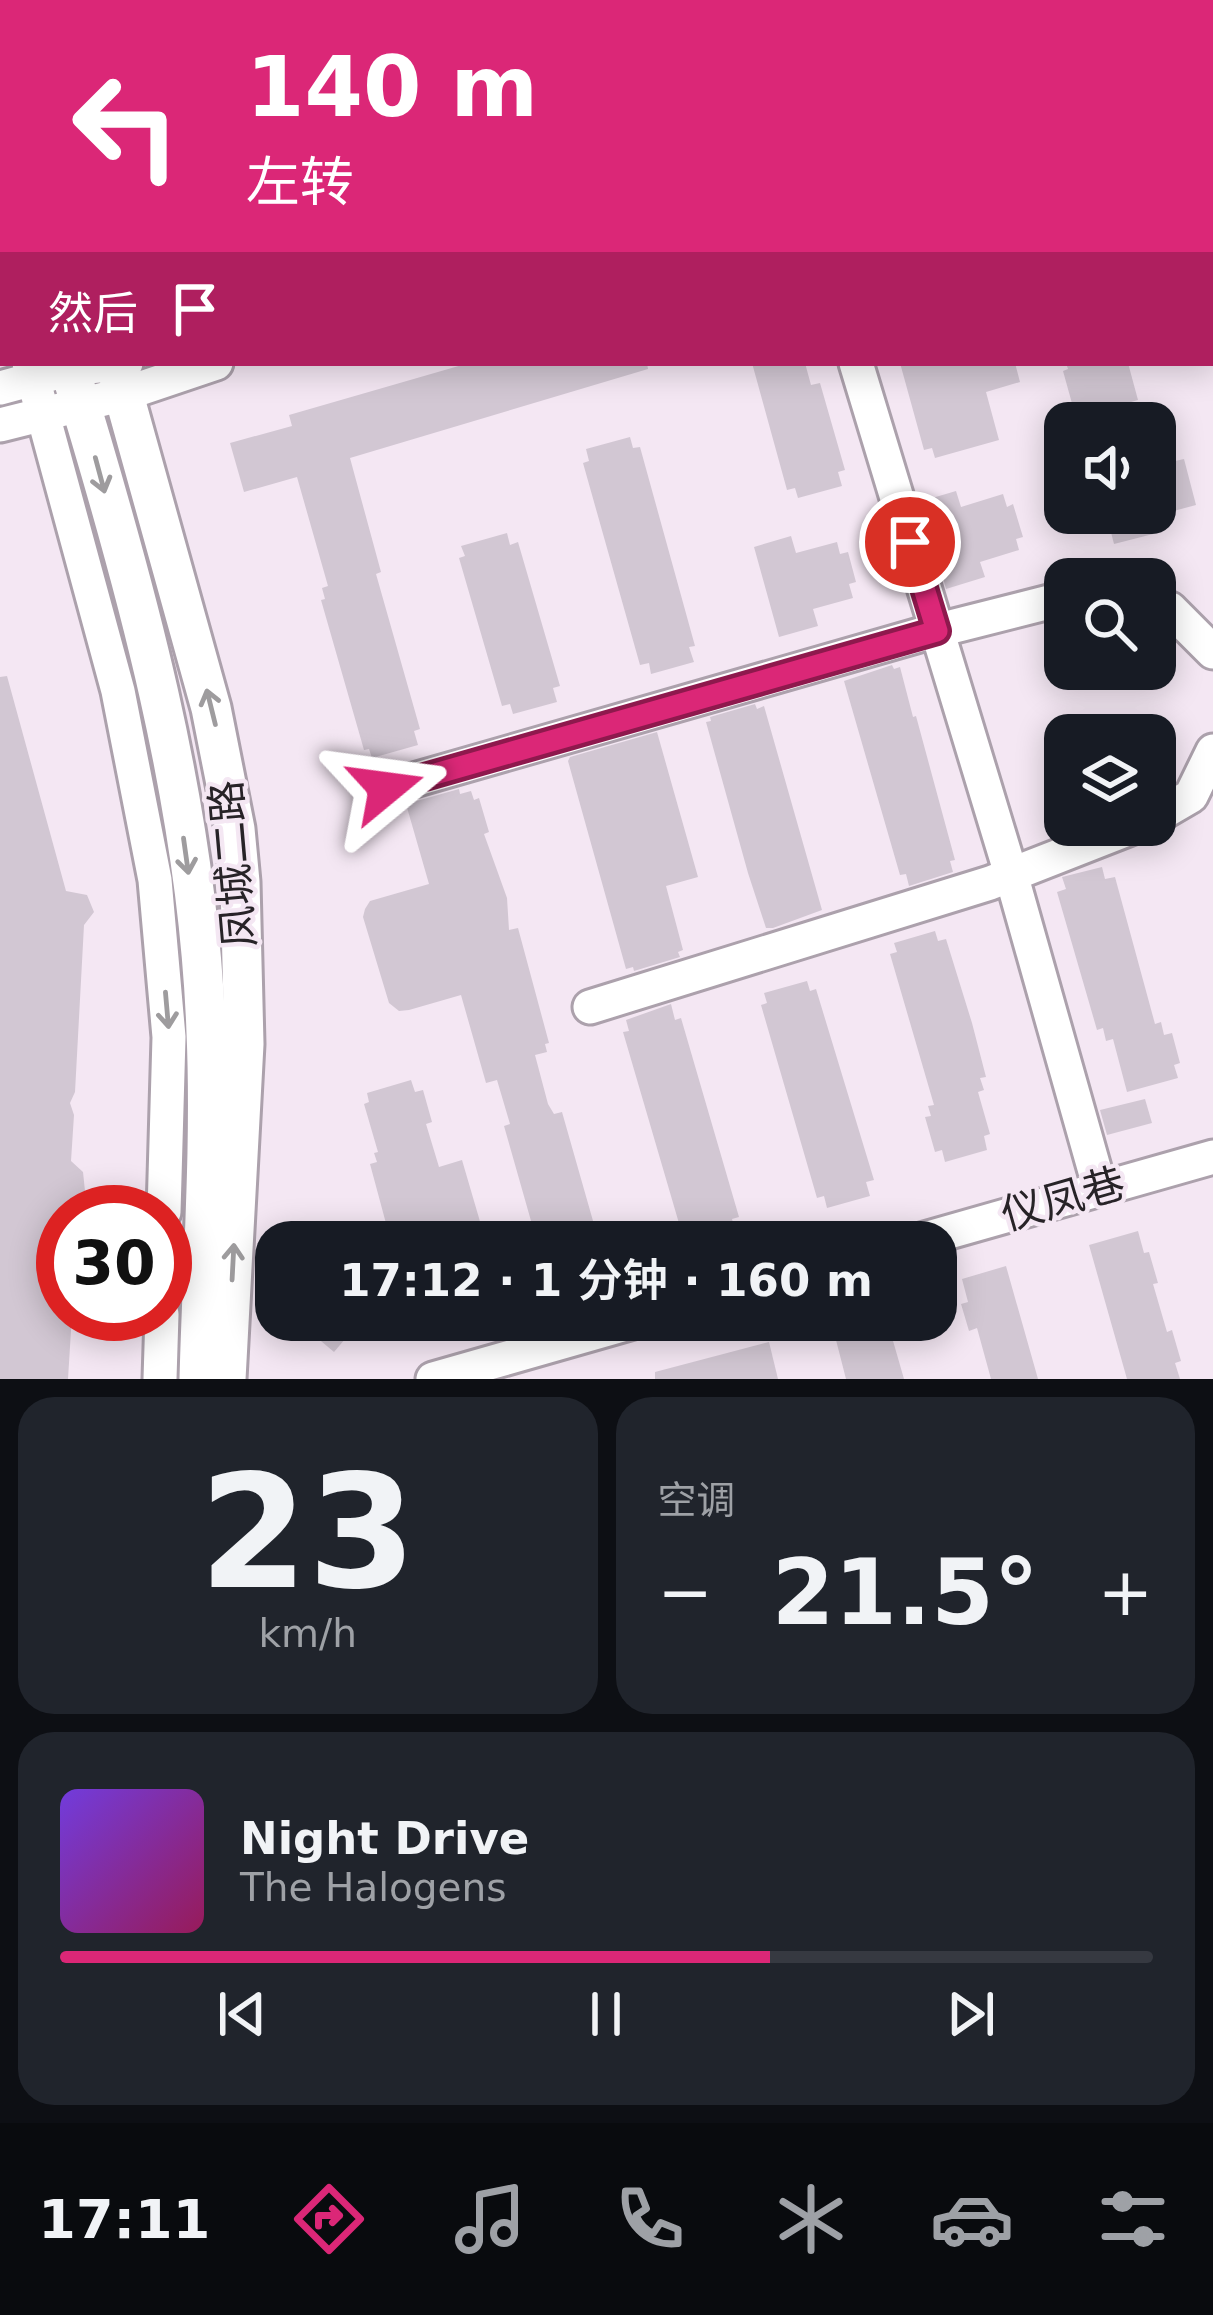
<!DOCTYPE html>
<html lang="zh">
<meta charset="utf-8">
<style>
:root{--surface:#171b24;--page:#20242c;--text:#f1f3f6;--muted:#9ea1a6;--line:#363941;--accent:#db2777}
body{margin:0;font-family:"DejaVu Sans","Noto Sans SC",sans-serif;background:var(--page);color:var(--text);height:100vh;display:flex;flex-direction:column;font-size:45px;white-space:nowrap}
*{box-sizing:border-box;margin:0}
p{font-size:39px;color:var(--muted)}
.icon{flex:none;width:66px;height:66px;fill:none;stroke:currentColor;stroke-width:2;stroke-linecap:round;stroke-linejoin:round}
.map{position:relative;height:1379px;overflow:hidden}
.panel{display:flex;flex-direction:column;gap:18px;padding:18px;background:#0d0f14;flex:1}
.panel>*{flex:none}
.guide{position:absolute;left:0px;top:0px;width:1215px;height:366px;box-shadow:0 6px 30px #0003;background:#db2777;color:#fff;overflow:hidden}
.buttons{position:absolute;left:1044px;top:402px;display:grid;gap:24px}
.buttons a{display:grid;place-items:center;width:132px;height:132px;border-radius:24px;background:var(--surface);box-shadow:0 6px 30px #0003;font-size:60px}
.speed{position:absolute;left:36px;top:1185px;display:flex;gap:24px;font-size:60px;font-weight:700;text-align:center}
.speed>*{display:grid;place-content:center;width:156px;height:156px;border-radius:50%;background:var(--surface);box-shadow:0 6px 30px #0003;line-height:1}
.speed .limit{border:18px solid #d22;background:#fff;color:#111}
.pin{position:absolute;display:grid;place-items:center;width:102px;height:102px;color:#fff;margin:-51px;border:6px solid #fff;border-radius:50%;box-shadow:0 3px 12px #0007}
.me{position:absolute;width:132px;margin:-66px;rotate:74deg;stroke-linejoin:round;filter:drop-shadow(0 0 9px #0008)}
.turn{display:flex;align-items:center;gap:42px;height:252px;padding:0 48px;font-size:54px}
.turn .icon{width:156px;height:156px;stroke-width:2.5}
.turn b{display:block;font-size:84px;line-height:102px}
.then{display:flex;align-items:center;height:114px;padding:0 48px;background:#0003;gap:24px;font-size:45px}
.big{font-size:90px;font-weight:600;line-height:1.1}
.panel .card{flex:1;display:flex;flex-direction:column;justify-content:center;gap:18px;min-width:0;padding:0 42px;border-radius:36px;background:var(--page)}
.panel .dial{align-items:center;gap:0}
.dial b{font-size:156px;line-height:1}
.song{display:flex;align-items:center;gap:36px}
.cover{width:144px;height:144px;border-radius:18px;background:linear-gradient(135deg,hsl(260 70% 55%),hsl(330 70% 35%))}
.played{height:12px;border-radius:6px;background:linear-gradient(90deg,var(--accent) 65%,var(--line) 65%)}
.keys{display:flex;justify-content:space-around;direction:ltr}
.heat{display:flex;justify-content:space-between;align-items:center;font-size:66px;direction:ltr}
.panel .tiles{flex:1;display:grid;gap:18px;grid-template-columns:1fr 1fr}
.card:last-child{grid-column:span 2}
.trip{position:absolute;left:255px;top:1221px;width:702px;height:120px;border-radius:36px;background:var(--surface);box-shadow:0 6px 30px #0003;font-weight:600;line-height:120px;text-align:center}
.tab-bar{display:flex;height:192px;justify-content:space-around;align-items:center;background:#090b0e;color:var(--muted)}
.tab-bar .icon{width:84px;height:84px}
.tab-bar .on{color:var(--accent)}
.tab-bar b{font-size:54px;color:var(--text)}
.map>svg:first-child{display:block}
.building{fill:#d2c7d3}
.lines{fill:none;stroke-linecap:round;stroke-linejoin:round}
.minor-casing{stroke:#aca1ac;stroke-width:39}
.major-casing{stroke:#aca1ac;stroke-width:45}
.minor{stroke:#fff;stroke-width:33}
.major{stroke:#fff;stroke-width:39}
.oneway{stroke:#9e9c9e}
.route-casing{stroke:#8e194d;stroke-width:30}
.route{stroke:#db2777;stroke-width:21}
.labels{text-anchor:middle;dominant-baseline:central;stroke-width:9;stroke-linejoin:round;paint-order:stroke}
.street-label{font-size:42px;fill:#272327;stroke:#f4e7f3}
</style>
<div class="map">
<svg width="1213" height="1379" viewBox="0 0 1213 1379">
<rect width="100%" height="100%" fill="#f4e7f3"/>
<g class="building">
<polygon points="469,363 647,363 648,369 350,458 381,572 376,574 420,729 414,731 418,745 372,758 369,749 364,750 321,600 325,599 322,588 328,586 297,477 244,492 230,443 292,426 289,415"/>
<polygon points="752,363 805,363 811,385 820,383 845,470 838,472 842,486 798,498 795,488 787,490"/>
<polygon points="900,363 1015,363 1020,382 986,392 999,440 935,458 932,448 924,450"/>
<polygon points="1066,363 1128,363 1138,400 1083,416 1080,405 1073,407 1063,371 1068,369"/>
<polygon points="1161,412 1175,461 1184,459 1196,505 1155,516 1155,413"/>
<polygon points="630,437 633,448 640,447 695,646 689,647 694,662 651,674 649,663 640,665 583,463 589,461 586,449"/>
<polygon points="956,491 961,507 1003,494 1007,507 1013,504 1023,537 1016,539 1019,550 980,562 985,577 946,589 922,501"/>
<polygon points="1120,513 1151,513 1157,533 1114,544 1107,517"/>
<polygon points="507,533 510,545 518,542 560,686 553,688 557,702 513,714 510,704 502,706 459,558 465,556 461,546"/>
<polygon points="791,536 796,553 837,542 840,554 848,552 856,582 849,584 853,598 813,609 818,626 779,637 754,547"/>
<polygon points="892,665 894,669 900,667 913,717 916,716 955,860 950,861 953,872 909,886 906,874 900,875 844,681"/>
<polygon points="7,676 66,891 87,895 94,912 84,925 75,1092 70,1103 74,1115 71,1161 83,1172 85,1191 79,1200 69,1203 69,1212 63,1212 63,1314 72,1314 68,1379 0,1379 0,677"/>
<polygon points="755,704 757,709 764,706 822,910 773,928 766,928 748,873 706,722 711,721 710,717"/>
<polygon points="657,732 698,877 666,886 683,950 678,952 680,957 634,971 633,967 626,969 568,761 570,757"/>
<polygon points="459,789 460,794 471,791 474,800 479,798 489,832 484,834 507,898 509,930 518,928 549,1043 545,1044 547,1052 535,1055 548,1104 554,1114 562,1112 599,1242 537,1242 504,1126 510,1124 497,1080 486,1083 461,995 409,1010 399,1011 389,1003 363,917 365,909 370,901 429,884 406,804"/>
<polygon points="1102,867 1105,879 1115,877 1155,1024 1161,1022 1164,1035 1172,1033 1180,1063 1174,1065 1178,1078 1127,1092 1113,1039 1106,1041 1103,1028 1097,1030 1057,892 1066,889 1062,877"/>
<polygon points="935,931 938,941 946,939 972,1023 986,1077 980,1078 984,1090 978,1092 990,1134 984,1136 987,1150 945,1162 942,1150 935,1152 925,1117 931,1116 928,1106 934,1105 890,954 897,952 894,943"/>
<polygon points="807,981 810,991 816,989 874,1180 866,1182 870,1196 827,1208 824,1196 817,1198 761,1005 767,1003 764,993"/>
<polygon points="671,1004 675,1020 681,1018 739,1217 732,1219 736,1234 709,1242 691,1242 689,1235 683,1237 623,1032 629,1031 626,1020"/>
<polygon points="411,1080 415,1092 423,1090 432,1122 426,1124 439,1167 462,1160 486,1242 391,1242 370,1164 377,1162 374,1153 378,1152 364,1104 369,1102 367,1093"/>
<polygon points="1145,1099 1152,1123 1107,1135 1100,1110"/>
<polygon points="1138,1231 1144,1253 1149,1252 1158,1283 1153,1284 1167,1332 1172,1330 1181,1361 1175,1363 1180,1379 1127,1379 1089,1245"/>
<polygon points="1006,1266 1038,1379 991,1379 977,1328 969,1331 961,1304 968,1302 962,1279"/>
<polygon points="296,1320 337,1320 351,1332 334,1352"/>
<polygon points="837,1320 887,1320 904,1379 846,1379 836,1340 842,1338"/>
<polygon points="769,1342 778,1379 655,1379 655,1372"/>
</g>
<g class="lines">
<g class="minor-casing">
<g id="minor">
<polyline points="1212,49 1213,49"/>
<polyline points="1212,77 1213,77"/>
<polyline points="0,259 3,270"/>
<polyline points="29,363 118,691 155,880 169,1037 164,1212"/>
<polyline points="856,363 1011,874 1100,1189"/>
<polyline points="0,388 70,369 126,363"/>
<polyline points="0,425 124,394 216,363"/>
<polyline points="1155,604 1170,609 1213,652"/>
<polyline points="386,788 923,634 1065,598"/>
<polyline points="1155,817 1191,796 1213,751"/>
<polyline points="590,1007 990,883 1138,825"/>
<polyline points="914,1242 1213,1157"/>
<polyline points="160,1379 162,1314"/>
<polyline points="433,1379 640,1320"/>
</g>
</g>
<g class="major-casing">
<g id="major">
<polyline points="13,0 14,3"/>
<polyline points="0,127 3,137"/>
<path d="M68 363C134 578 198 806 206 1032 211 1147 202 1264 199 1379"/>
<polyline points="115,363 211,708 235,829 240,882 244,1044 226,1379"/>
</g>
</g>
<use href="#minor" class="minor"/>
<use href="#major" class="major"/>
</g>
<defs><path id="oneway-shaft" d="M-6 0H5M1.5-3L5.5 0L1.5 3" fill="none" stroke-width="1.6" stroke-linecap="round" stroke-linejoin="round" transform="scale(3)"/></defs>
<g class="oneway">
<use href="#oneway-shaft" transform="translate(100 475) rotate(75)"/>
<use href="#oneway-shaft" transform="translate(211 707) rotate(-104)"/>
<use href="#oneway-shaft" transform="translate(186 856) rotate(82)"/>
<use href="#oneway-shaft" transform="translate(167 1010) rotate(85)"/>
<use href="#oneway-shaft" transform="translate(233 1262) rotate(-87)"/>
</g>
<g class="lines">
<g class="route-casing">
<polyline id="route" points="386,788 937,631 910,542"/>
</g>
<use href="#route" class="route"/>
</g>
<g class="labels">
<g class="street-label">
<text transform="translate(233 864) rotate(-95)">凤城二路</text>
<text transform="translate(1063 1199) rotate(-16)">仪凤巷</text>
</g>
</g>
</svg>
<div class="buttons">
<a><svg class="icon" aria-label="sound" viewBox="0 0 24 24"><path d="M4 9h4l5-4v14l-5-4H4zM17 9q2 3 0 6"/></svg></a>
<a><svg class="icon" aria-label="search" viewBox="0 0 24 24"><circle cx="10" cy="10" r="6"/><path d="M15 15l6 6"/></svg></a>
<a><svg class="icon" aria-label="layers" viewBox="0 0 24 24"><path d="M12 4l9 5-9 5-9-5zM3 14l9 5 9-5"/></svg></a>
</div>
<div class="speed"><div class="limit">30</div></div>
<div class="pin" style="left:910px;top:542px;background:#d93025"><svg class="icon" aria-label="arrive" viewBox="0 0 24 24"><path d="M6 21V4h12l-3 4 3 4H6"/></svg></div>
<svg class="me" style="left:386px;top:788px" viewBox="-20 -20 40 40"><path d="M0-17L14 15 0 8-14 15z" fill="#db2777" stroke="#fff" stroke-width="4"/></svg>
<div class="trip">17:12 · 1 分钟 · 160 m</div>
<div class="guide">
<div class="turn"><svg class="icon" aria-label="left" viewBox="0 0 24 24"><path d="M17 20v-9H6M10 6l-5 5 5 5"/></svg><div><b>140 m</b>左转</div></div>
<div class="then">然后<svg class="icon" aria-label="arrive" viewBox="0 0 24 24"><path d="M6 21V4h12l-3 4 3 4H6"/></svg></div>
</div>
</div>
<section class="panel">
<div class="tiles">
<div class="card dial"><b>23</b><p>km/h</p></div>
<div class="card"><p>空调</p>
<div class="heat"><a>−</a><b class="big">21.5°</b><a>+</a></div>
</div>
<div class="card">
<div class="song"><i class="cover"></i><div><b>Night Drive</b><p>The Halogens</p></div></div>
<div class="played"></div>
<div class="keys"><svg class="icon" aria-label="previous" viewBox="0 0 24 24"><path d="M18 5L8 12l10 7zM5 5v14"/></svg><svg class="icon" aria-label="pause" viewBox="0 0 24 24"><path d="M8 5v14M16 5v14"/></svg><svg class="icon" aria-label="next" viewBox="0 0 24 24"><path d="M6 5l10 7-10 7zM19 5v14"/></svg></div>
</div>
</div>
</section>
<nav class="tab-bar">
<b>17:11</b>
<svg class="icon on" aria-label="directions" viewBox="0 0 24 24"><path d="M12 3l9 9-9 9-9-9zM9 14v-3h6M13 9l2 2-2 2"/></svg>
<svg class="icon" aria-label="music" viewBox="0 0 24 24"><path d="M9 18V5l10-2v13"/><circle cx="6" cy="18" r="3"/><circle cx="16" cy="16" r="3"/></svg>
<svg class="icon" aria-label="phone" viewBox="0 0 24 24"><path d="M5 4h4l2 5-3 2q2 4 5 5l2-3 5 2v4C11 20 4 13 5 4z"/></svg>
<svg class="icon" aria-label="climate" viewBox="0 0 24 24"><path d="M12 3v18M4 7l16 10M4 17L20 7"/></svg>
<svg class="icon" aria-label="car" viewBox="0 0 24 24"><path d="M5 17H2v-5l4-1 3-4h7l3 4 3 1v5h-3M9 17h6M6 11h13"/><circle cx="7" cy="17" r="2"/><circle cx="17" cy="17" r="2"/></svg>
<svg class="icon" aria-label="filters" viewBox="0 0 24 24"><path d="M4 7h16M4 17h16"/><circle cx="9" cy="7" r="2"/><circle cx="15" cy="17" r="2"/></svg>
</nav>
